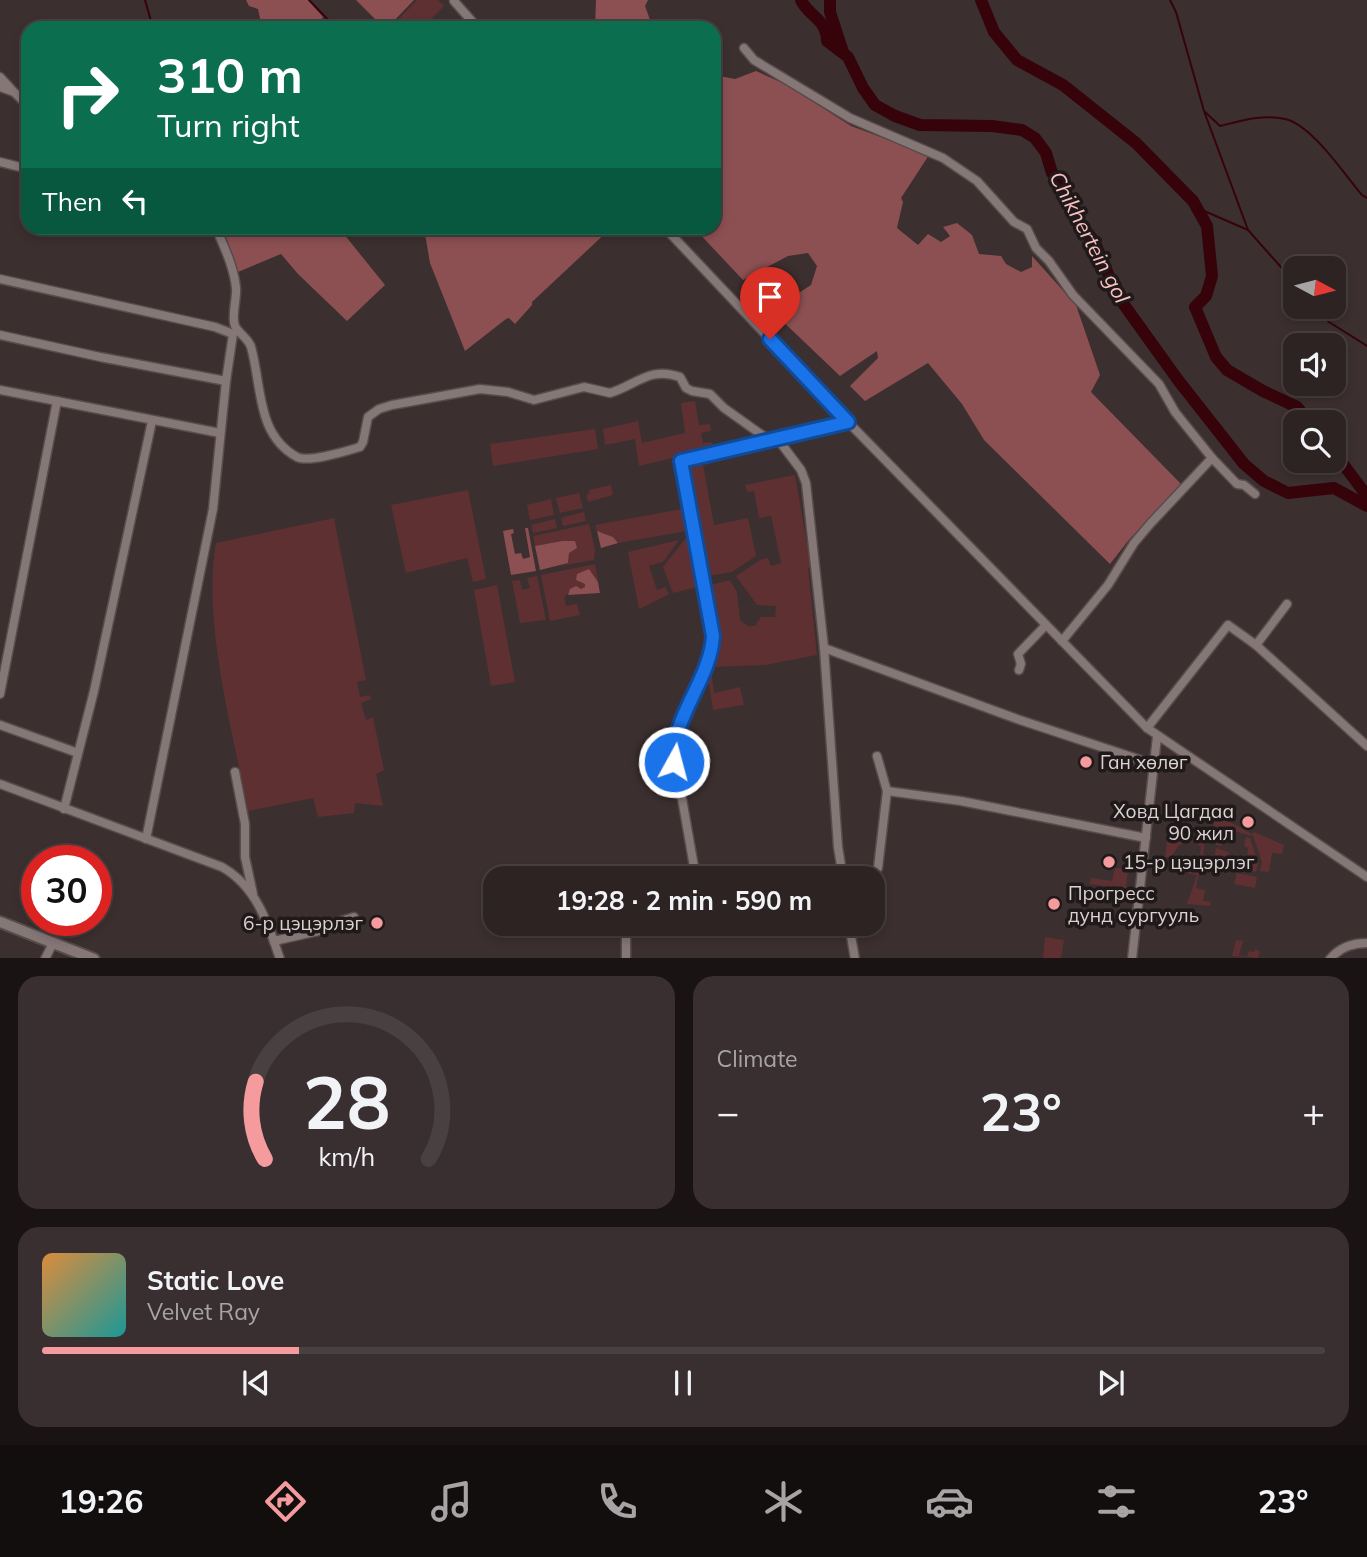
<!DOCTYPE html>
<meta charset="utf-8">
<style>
:root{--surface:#2d2323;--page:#392f30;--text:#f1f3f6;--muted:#a7a4a6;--line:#484041;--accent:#f59b9d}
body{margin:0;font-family:Mulish,sans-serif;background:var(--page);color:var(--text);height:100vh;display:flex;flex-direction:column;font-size:26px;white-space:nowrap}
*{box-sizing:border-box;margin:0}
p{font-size:23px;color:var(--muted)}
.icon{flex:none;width:38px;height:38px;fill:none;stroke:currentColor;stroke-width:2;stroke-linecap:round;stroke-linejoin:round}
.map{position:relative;height:958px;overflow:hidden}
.drawer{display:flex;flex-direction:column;gap:18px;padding:18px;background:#191313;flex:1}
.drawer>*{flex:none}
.guide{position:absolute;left:21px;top:21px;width:700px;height:214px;border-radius:21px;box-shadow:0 4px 10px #0003,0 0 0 2px var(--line);background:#0b6e4f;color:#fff;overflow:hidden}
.needle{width:46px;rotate:97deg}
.tools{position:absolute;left:1283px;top:256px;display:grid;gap:14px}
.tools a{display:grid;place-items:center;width:63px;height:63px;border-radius:14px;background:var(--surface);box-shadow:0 4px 10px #0003,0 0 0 2px var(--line);font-size:35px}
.speed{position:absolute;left:21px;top:845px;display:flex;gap:14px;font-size:35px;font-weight:700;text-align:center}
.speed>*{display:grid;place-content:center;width:91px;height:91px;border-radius:50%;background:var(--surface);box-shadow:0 4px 10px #0003,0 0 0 2px var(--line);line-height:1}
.speed .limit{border:10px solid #d22;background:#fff;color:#111}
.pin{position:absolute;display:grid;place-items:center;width:60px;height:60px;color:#fff;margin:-72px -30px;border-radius:50% 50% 50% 0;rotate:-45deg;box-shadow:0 0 7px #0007}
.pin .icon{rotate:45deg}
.me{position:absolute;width:77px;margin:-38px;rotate:7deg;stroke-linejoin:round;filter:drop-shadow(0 0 5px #0008)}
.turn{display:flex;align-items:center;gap:24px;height:147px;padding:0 21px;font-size:32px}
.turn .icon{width:91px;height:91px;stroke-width:2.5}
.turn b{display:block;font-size:49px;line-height:60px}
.then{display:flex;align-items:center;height:66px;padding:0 21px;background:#0003;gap:14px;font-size:26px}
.big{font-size:52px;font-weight:700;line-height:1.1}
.drawer .tile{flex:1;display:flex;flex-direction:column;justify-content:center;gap:10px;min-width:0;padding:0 24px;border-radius:21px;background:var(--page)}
.drawer .dial{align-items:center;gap:0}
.dial svg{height:182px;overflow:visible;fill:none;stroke:var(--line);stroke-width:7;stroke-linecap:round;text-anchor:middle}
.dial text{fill:var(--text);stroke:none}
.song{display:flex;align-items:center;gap:21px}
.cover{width:84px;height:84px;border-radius:10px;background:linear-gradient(135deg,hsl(30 70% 55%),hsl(180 70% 35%))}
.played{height:7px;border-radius:4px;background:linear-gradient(90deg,var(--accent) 20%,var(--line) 20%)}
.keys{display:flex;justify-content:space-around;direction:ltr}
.heat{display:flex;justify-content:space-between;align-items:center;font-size:38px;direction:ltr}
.drawer .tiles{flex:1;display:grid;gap:18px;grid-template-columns:1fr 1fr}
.tile:last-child{grid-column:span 2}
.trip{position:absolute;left:483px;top:866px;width:402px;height:70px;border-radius:21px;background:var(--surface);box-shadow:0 4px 10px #0003,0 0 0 2px var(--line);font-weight:700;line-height:70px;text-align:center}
.tab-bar{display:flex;height:112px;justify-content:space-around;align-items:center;background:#120e0e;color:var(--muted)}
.tab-bar .icon{width:49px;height:49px}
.tab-bar .on{color:var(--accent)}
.tab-bar b{font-size:32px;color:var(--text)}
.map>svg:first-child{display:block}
.green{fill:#5e3032}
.forest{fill:#8c5052}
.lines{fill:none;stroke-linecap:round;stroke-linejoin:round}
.stream{stroke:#36030b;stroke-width:2}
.river{stroke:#36030b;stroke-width:12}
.minor-casing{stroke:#574c4c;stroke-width:11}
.secondary-casing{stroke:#574c4c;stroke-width:14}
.minor{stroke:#867777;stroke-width:8}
.secondary{stroke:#867777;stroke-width:10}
.route-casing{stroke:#114b97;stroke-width:18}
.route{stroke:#1a73e8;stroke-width:12}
.poi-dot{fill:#f59b9d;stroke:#1f1919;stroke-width:2.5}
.labels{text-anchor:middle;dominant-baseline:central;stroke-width:7;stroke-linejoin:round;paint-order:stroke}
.poi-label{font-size:19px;fill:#dbd3d3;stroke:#1f1919;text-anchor:start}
.water-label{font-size:21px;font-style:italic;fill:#fbc1c2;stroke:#1f1919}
</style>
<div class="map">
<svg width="1367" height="959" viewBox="0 0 1367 959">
<rect width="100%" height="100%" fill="#3c2f2f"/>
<g class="green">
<polygon points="417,0 438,0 444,6 422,28 390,28"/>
<polygon points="695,401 699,425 710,424 711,431 701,433 703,443 712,442 713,448 639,466 635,439 605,445 603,429 638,421 642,443 685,433 681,403"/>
<polygon points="595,429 598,449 493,466 490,444"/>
<polygon points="702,459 714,525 748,518 756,556 732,572 709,576 689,463"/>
<path d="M795 475 811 566 808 568 817 655 765 665 711 667C728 644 715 610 710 585L730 580 737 592 740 620 748 626H755L761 617H775L776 606 757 605 736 576 762 559 768 558 771 566 781 563 771 516 759 518 754 491 747 492 745 485Z"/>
<polygon points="611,485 613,495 588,502 586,495 589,494 589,490"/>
<polygon points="468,490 486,579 473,582 467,558 406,573 391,505"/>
<polygon points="579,493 583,508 560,513 556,498"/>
<polygon points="551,499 554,515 530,520 527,505"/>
<polygon points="682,509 687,531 618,543 613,537 597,531 595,525"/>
<polygon points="584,512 586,521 563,526 561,518"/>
<path d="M334 518 366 680 357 682 360 697 369 695 371 699 361 703 366 720 373 717 384 770 376 774 383 806 355 803 354 813 318 817 313 798 248 811C233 731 202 623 216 543Z"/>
<polygon points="555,519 557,528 533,533 531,525"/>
<polygon points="589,524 595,549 594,560 560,566 568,563 569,553 571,550 562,541 535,546 533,536"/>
<polygon points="685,539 688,539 697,587 673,593 663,567"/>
<polygon points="679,540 663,562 649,566 657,590 665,587 669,594 639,609 628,552"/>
<polygon points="595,564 598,582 589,569 576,580 585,584 585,587 581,589 576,586 564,597 566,606 577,604 580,615 550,621 541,575"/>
<polygon points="537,576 546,620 520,623 512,581 520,580 522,590 530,588 527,578"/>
<polygon points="497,585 515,682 491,686 474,590"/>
<polygon points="712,677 714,693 740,687 744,705 713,710 708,678"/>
<polygon points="1217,815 1252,834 1254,832 1284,845 1282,854 1272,853 1269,872 1260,871 1262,862 1253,836 1225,829 1222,846 1216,845 1217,837 1209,835"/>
<polygon points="1168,834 1205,841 1203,856 1200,856 1201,846 1191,842 1179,845 1171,857 1165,857"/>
<polygon points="1246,837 1250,838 1258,862 1256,872 1245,870 1248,848 1244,846"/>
<polygon points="1216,848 1229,852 1225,871 1211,869"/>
<polygon points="1199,863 1201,863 1196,888 1205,890 1203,901 1211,902 1210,906 1187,904 1197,875 1170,870 1174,865 1198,867"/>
<polygon points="1115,868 1128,869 1126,889 1090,884 1091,878 1112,881"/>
<polygon points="1237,873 1257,877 1255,888 1234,884"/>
<polygon points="1045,937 1064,940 1061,958 1043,958"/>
<polygon points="1236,940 1243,941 1239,955 1247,957 1249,951 1254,952 1255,949 1260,951 1258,958 1232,956"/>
</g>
<g class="forest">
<polygon points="246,0 308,0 323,17 315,28 262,28 258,9 249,6"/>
<polygon points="356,0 414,0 387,28 384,28"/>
<polygon points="596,0 648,0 645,6 653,28 595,28"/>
<polygon points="756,71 787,85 851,126 929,155 901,198 903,202 897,228 918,245 928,234 941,242 950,236 943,227 957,223 972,235 979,254 1001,256 1006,264 1021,272 1032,267 1032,256 1076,305 1100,375 1091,392 1181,484 1128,541 1110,564 984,440 962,404 928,363 865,401 850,386 878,358 877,351 840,376 774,313 783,303 811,285 817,266 808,253 788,256 743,280 694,228 714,228 714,75 735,79"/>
<polygon points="223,228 339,228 385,285 347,321 298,274 281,254 238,272"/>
<polygon points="424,228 611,228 532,302 532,305 515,324 509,318 506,319 465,351 430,263"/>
<polygon points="525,528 528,528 536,571 511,575 503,531 513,529 514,533 511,534 515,554 521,553 523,559 530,557"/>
<polygon points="597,531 613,537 618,543 601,548"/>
<polygon points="562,541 575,541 577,548 569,553 568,563 540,570 535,546"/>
<polygon points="589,569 598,582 600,593 568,595 570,589 576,586 581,589 585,587 585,584 576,580 577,574"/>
</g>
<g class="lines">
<g class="stream">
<polyline points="145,0 153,28"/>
<polyline points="309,0 336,28"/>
<polyline points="1170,0 1176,12 1204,111 1248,230"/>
<path d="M1205 112 1220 126C1241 121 1262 114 1285 119 1312 125 1344 174 1362 195L1367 198"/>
<polyline points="1193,201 1202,210 1248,230 1295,283"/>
<polyline points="1315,306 1329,322 1367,346"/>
</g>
<g class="river">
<path d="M801 0C808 16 827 19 827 41L848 57 863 88 875 105 895 116 920 125 992 126 1022 130 1035 138 1046 153 1052 173 1064 186 1068 201 1078 221 1094 241 1117 295 1178 380 1244 464 1264 481 1288 493 1334 488 1367 506"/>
<polyline points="830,0 830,12 843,52"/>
<polyline points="981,0 994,32 1017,60 1063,85 1136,143 1193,201 1207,226 1212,276 1206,296 1195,307 1216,357 1227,370 1263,391 1297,407 1309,422"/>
<polyline points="1334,452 1367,496"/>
</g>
<g class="minor-casing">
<g id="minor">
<polyline points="454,1 478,28"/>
<polyline points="744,48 754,60 850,118 943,158 977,181 1014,222 1027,229 1036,248 1049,261 1073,295 1159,384 1175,412 1212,458 1237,484 1244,485 1255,494"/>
<polyline points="0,77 12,90"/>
<polyline points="0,87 14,92 28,106"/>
<polyline points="0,162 28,169"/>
<path d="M216 228C224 247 234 267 236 288 237 299 231 316 235 326 239 334 248 338 251 347 262 385 256 435 297 457 309 463 346 451 360 447L363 442 368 417 379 409 392 405 480 389 508 392 534 400 584 387 610 393C636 385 650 366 680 377L686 388 692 391 710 394 724 408 769 440"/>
<polyline points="665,228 848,422 1147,728 1367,877"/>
<polyline points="0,279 215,327 233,334 226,381 213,509 146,839"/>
<polyline points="0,335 100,357 226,381"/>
<polyline points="0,390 220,433"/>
<polyline points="777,438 801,470 806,483 824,648 838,847 843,878"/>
<polyline points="1062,641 1108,585 1134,543 1151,523 1212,458"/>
<polyline points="1256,645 1287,604"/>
<polyline points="824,648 1017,719 1153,764"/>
<polyline points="1019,670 1021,664 1018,654 1046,625"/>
<polyline points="0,694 57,401"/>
<polyline points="0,725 78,753"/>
<polyline points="1147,728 1228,625 1256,645 1367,746"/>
<polyline points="235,772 245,824 245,857 253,894"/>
<path d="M0 784 222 867C256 886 268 923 280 959"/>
<polyline points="887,791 961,801 1146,838"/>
<polyline points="64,809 94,691 152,421"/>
<path d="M696 878 674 753C678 711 711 678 713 636L681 461 848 422"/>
<polyline points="872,878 878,868 887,791 877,756"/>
<polyline points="626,926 626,959"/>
<polyline points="274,941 323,930 334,923 354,917"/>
<polyline points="45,959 53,943"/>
<polyline points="855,959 851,936 855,924"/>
<polyline points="1132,959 1157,737"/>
<path d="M1330 959C1340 947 1352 943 1367 943"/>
</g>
</g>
<g class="secondary-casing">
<polyline id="secondary" points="0,922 94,959"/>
</g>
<use href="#minor" class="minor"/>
<use href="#secondary" class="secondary"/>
</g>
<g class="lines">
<g class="route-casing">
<path id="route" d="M674 762C672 715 710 681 713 636L681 461 848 422 770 339"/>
</g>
<use href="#route" class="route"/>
</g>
<g class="poi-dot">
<circle cx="1086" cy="762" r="7"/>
<circle cx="1248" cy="822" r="7"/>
<circle cx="1109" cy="862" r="7"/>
<circle cx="1054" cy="904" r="7"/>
<circle cx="377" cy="923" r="7"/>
</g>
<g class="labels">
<g class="poi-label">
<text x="1100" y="762">Ган хөлөг</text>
<text x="1234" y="811" text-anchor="end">Ховд Цагдаа<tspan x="1234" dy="22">90 жил</tspan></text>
<text x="1123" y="862">15-р цэцэрлэг</text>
<text x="1068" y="893">Прогресс<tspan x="1068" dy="22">дунд сургууль</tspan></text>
<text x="363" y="923" text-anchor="end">6-р цэцэрлэг</text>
</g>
<g class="water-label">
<text transform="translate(1090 237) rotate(62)">Chikhertein gol</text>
</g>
</g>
</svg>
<div class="tools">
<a><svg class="needle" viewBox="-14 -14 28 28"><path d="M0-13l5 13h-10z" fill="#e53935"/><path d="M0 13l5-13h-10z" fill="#a7a4a6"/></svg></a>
<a><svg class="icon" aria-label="sound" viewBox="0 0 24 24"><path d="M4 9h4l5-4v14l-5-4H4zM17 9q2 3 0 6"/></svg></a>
<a><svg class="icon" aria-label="search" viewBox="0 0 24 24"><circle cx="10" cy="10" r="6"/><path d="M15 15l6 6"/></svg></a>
</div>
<div class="speed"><div class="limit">30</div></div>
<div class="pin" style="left:770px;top:339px;background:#d93025"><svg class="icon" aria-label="arrive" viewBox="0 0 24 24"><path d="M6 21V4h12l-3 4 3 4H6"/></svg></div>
<svg class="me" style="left:674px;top:762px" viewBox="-20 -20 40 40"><circle r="17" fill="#1a73e8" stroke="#fff" stroke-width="3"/><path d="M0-11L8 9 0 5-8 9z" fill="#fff"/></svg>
<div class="trip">19:28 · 2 min · 590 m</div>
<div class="guide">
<div class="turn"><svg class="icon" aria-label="right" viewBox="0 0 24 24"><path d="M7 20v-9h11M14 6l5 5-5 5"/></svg><div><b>310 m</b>Turn right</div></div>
<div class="then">Then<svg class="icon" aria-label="left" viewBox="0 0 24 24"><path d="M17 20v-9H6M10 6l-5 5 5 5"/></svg></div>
</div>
</div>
<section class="drawer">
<div class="tiles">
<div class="tile dial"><svg viewBox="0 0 100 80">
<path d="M14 69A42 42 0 1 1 86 69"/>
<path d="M14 69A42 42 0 0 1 10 35" stroke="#f59b9d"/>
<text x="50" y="56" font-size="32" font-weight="700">28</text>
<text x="50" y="72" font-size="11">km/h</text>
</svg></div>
<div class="tile"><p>Climate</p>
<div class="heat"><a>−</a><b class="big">23°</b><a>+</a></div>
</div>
<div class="tile">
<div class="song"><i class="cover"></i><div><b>Static Love</b><p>Velvet Ray</p></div></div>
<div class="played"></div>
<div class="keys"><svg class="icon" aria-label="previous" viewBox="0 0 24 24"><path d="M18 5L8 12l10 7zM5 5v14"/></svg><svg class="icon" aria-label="pause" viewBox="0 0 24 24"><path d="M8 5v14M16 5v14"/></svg><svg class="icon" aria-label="next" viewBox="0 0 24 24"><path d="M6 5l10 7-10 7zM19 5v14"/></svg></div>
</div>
</div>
</section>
<nav class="tab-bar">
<b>19:26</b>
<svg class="icon on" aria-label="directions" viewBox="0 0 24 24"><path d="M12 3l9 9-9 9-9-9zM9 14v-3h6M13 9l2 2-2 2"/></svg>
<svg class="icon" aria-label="music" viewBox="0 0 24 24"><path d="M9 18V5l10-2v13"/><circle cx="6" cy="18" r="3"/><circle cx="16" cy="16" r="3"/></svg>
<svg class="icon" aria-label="phone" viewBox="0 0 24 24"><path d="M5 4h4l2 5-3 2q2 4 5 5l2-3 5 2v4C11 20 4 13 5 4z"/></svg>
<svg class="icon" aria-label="climate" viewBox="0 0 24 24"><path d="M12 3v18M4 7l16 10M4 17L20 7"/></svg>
<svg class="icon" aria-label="car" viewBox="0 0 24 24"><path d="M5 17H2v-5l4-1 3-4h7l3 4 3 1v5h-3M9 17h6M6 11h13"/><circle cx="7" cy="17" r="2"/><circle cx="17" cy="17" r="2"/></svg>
<svg class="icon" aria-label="filters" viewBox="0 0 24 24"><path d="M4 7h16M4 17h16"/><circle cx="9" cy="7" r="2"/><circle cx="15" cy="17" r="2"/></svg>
<b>23°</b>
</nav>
